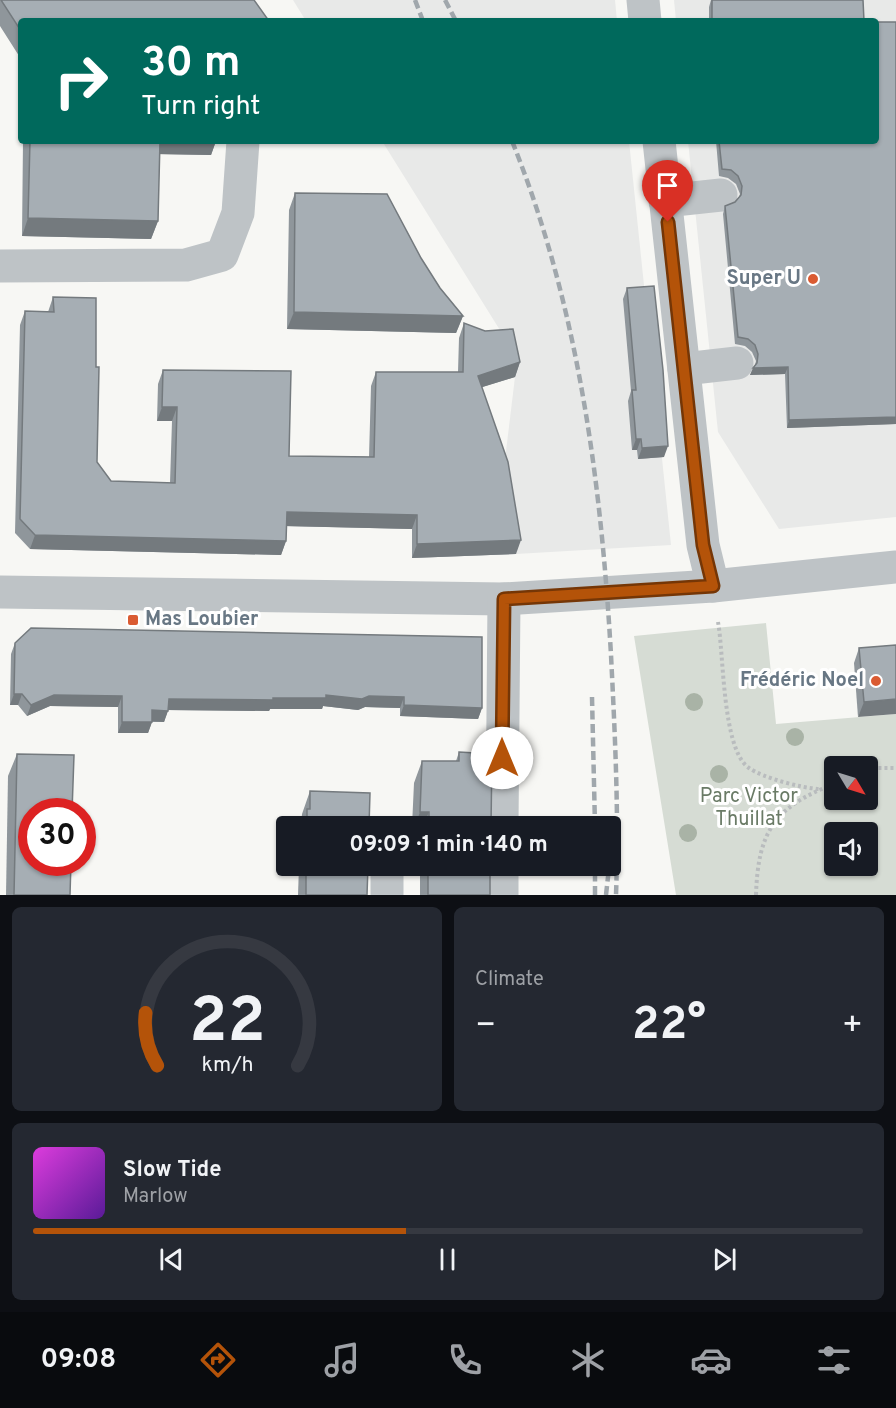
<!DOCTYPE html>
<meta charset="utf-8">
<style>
:root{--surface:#171b24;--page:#242831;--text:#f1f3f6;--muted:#9ea1a6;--line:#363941;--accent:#b45309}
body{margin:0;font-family:Overpass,sans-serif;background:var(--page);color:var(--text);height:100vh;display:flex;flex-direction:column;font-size:22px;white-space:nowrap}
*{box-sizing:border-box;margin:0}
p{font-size:20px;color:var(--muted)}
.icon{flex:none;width:33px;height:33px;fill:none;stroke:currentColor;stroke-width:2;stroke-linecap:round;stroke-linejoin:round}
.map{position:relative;height:895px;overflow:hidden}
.sheet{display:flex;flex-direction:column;gap:12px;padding:12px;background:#0d0f14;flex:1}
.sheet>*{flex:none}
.banner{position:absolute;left:18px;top:18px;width:861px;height:126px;border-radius:6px;box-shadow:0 2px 4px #0004;background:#00695c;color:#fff;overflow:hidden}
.needle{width:39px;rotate:128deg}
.fabs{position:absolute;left:824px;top:756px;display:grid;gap:12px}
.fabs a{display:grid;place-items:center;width:54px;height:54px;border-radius:6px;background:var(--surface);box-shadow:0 2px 4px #0004;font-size:30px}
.speed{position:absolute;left:18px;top:798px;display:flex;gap:12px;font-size:30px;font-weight:700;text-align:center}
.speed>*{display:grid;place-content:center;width:78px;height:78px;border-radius:50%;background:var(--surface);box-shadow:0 2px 4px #0004;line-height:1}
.speed .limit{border:9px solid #d22;background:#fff;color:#111}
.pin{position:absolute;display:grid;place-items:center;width:51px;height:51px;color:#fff;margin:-62px -26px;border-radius:50% 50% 50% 0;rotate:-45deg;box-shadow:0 0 6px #0007}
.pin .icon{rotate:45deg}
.me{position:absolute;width:66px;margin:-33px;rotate:0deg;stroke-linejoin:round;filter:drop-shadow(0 0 4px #0008)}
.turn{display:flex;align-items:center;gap:21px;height:126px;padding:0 24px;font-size:27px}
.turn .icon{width:78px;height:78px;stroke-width:2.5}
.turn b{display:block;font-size:42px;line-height:51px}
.big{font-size:45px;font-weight:700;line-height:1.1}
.sheet .tile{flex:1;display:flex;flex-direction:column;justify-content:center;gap:9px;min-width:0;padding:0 21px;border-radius:9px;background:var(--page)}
.sheet .dial{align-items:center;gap:0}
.dial svg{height:156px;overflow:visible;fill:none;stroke:var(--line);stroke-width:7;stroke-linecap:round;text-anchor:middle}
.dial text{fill:var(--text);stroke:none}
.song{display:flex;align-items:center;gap:18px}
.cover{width:72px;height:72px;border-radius:9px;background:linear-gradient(135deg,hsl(300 70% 55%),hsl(270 70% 35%))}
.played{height:6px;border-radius:3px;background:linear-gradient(90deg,var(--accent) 45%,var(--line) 45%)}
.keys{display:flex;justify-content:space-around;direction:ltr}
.heat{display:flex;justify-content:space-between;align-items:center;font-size:33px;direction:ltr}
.sheet .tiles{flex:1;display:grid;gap:12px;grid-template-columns:1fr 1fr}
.tile:last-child{grid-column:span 2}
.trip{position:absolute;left:276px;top:816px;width:345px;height:60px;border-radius:6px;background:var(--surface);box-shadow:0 2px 4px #0004;font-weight:700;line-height:60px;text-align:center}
.dock{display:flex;height:96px;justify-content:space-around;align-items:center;background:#090b0e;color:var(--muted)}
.dock .icon{width:42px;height:42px}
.dock .selected{color:var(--accent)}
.dock b{font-size:27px;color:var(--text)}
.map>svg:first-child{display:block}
.built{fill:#e8e9e8}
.green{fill:#d6dcd4;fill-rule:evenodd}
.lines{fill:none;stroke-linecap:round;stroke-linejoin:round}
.path{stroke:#b9bcbe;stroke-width:4;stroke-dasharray:3 3;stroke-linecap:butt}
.minor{stroke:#bec3c6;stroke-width:33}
.rail{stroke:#a0a7ac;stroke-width:4.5;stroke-dasharray:9 4.5;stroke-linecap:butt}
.tree{fill:#a9b3a6}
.wall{fill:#8f969b}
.shaded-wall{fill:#747a7e}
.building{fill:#a6aeb4;stroke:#747a7e;stroke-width:1.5}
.route-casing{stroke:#753606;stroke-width:15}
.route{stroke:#b45309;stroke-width:10}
.poi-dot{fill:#da5b32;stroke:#fff;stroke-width:2}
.labels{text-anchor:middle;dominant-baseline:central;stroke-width:6;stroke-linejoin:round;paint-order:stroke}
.poi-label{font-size:20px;font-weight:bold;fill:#687784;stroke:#fff;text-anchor:end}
.park-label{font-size:20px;fill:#6a7b66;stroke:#fff}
</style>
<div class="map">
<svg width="896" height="895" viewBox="0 0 896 895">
<rect width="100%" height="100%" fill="#f7f7f4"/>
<g class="built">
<polygon points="293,0 615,0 617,21 306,21"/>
<polygon points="674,0 896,0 896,517 779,529 718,432 688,141 876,141 876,21 676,21"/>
<polygon points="382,141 629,141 671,545 516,554 503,476 515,377 508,343"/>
</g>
<path class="green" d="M766 623 776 724 896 714V895H676L634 636ZM834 766H867V800H834ZM834 832H867V866H834Z"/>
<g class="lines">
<g class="path">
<path d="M718 622C724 654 722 750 749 768 763 778 802 788 819 789"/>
<polyline points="867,771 875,768 896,768"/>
<path d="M756 895C758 832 774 807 834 784"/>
</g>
<g class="minor">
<polyline points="643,0 645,21"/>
<polyline points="659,141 703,545 713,586"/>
<polyline points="665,201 721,195"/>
<polyline points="0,266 186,265 222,255 238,213 243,141"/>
<polyline points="684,369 737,363"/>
<polyline points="0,592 504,599 713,586 896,567"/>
<polyline points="502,826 504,599"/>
<polyline points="387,895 387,866"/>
<polyline points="502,895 502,866"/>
</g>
<g class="rail">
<polyline points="415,0 423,21"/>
<polyline points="445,0 456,21"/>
<path d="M512 141C578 305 601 480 611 655 615 735 619 815 616 895"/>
<polyline points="592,697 595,826"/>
<polyline points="595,895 595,866"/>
<polyline points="606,895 609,868"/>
</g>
</g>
<g class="tree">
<circle cx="694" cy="702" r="9"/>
<circle cx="795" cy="737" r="9"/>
<circle cx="719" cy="774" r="9"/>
<circle cx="688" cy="833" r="9"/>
</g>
<g class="wall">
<polygon points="0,0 254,0 21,21 21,59 0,26"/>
<polygon points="711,0 864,21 709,21 709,7"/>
<polygon points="896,22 896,424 787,428 785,374 750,375 755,365 756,361 752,352 745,346 735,344 723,214 725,206 735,202 739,197 740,194 736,184 728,178 719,176 716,141 876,141"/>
<polygon points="23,141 216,141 211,155 159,154 158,221 151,239 22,236"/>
<polygon points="295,193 421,258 440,288 463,316 456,333 287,329 289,210"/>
<polygon points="627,288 664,457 638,459 637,450 632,450 628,401 631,391 623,299"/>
<polygon points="53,297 97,462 111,481 170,483 172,421 157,421 158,384 163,370 289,456 369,457 371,386 376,372 458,372 459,338 464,323 520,362 515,377 482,387 516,554 412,558 412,529 287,526 286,541 281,555 30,549 15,533 20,325 25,311 48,312"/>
<polygon points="15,643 482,708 478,719 400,716 400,708 365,707 358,710 323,706 322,709 270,709 269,711 168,710 164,722 152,722 148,733 118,733 118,707 50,706 27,716 18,705 10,705 11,654"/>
<polygon points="896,645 858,717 854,663 859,648"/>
<polygon points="459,752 491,826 412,826 414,783 422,761 456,761"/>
<polygon points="17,754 70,895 6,895 8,776"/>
<polygon points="310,791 369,826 301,826 302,814"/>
<polygon points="299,866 368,866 367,895 298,895"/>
<rect x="420" y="866" width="70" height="29"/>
</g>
<g class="shaded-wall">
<polygon points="158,141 216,141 211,155 153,154"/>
<polygon points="28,218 158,221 151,239 22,236"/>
<polygon points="294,312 463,316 456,333 287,329"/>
<polygon points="520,362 515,377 473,390 478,376"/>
<polygon points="788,367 785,374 750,375 753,368"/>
<polygon points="162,407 177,407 172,421 157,421"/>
<polygon points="896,417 896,424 787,428 789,420"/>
<polygon points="636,439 641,439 637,450 632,450"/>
<polygon points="668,446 664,457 638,459 642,448"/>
<polygon points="287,512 417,515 412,529 282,526"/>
<polygon points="35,535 286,541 281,555 30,549"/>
<polygon points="521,540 516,554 412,558 417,544"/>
<polygon points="14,694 22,694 18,705 10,705"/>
<polygon points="54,695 122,696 118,707 50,706 27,716 31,705"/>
<polygon points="326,695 404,697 400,708 365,707 358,710 323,706 322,709 270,709 269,711 165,710 169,699 273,698"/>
<polygon points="896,699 896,714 858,717 864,702"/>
<polygon points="404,705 482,708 478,719 400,716"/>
<polygon points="152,710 168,711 164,722 148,721"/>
<polygon points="122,722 152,722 148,733 118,733"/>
<polygon points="420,812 429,812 423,826 415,826"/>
</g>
<g class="building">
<polygon points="1,0 254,0 269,21 21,21 21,31"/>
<polygon points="712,0 863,0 864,21 712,21"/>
<polygon points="876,22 896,22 896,417 789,420 788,367 753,368 757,363 758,354 755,345 748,339 738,337 725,206 735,202 741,195 742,186 738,176 731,170 722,169 719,141 876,141"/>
<polygon points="30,141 160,141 158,221 28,218"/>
<polygon points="295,193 387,194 421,258 440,288 463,316 294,312"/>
<polygon points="654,286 663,370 668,446 642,448 641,439 636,439 632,390 636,390 627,288"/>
<polygon points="53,297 96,298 96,367 99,367 97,462 111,481 175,483 177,407 162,407 163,370 291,371 289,456 374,457 376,372 463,372 464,323 485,331 513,329 520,362 478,376 508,462 521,540 417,544 417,515 287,512 286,541 35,535 20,519 25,311 54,312"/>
<polygon points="31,628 482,637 482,708 404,705 404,697 369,696 362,699 326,695 326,698 273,698 273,700 169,699 168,711 152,710 152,722 122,722 122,696 54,695 31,705 22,694 14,694 15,643"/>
<polygon points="896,645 896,699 864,702 859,648"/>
<polygon points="459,752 492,754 491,826 429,826 429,812 420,812 422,761 459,761"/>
<polygon points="17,754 74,755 72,812 32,812 32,862 71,862 70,895 14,895"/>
<polygon points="310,791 370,793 369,826 307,826 307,809 310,809"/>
<polygon points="306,866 368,866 367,895 306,895"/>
<rect x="428" y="866" width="62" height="29"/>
</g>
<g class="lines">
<g class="route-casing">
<polyline id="route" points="502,758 504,599 713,586 703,545 668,222"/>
</g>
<use href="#route" class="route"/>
</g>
<g class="poi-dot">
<circle cx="813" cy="279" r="6"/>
<rect x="127" y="614" width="12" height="12" rx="3"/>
<circle cx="876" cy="681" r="6"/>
</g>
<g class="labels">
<g class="poi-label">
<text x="801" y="279">Super U</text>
<text x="145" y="620" text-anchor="start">Mas Loubier</text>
<text x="864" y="681">Frédéric Noel</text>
</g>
<g class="park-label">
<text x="749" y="797">Parc Victor<tspan x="749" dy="23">Thuillat</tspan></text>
</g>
</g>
</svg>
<div class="fabs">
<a><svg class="needle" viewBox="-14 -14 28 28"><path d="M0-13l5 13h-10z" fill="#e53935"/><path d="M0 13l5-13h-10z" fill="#9ea1a6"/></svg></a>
<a><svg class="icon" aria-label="sound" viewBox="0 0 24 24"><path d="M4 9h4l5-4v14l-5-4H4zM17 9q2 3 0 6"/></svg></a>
</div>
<div class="speed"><div class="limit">30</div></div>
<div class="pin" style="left:668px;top:222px;background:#d93025"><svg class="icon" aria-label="arrive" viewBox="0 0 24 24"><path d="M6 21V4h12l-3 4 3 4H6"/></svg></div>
<svg class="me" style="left:502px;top:758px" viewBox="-20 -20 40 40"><circle r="19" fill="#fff"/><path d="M0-13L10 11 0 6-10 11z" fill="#b45309"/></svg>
<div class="trip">09:09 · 1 min · 140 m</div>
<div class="banner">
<div class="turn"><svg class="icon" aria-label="right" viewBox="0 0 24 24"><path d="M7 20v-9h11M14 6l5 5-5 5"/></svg><div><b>30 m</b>Turn right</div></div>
</div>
</div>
<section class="sheet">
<div class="tiles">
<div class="tile dial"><svg viewBox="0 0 100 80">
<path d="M14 69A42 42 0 1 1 86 69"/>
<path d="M14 69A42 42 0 0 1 8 42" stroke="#b45309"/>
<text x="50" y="56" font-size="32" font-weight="700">22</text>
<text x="50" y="72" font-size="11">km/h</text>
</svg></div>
<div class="tile"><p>Climate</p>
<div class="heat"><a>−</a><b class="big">22°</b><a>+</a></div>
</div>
<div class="tile">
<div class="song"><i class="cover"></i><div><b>Slow Tide</b><p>Marlow</p></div></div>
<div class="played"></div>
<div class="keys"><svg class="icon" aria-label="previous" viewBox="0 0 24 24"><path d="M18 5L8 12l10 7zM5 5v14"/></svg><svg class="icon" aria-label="pause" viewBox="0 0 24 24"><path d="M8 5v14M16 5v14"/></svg><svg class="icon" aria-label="next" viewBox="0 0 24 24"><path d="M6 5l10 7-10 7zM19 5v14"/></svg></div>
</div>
</div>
</section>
<nav class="dock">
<b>09:08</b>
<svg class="icon selected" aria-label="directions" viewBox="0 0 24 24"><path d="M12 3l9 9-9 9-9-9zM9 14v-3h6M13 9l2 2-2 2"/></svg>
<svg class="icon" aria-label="music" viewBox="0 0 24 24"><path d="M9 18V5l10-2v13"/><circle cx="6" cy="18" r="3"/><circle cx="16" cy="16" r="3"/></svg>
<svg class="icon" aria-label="phone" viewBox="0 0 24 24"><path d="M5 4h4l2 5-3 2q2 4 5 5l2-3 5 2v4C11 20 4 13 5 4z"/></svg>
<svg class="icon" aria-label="climate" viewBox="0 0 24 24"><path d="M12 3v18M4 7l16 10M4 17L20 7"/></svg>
<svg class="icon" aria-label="car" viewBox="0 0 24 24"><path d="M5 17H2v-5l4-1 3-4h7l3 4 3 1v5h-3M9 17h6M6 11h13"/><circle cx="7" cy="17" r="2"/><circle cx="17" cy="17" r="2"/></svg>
<svg class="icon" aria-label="filters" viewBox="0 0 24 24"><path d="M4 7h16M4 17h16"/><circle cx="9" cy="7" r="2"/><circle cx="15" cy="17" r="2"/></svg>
</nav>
